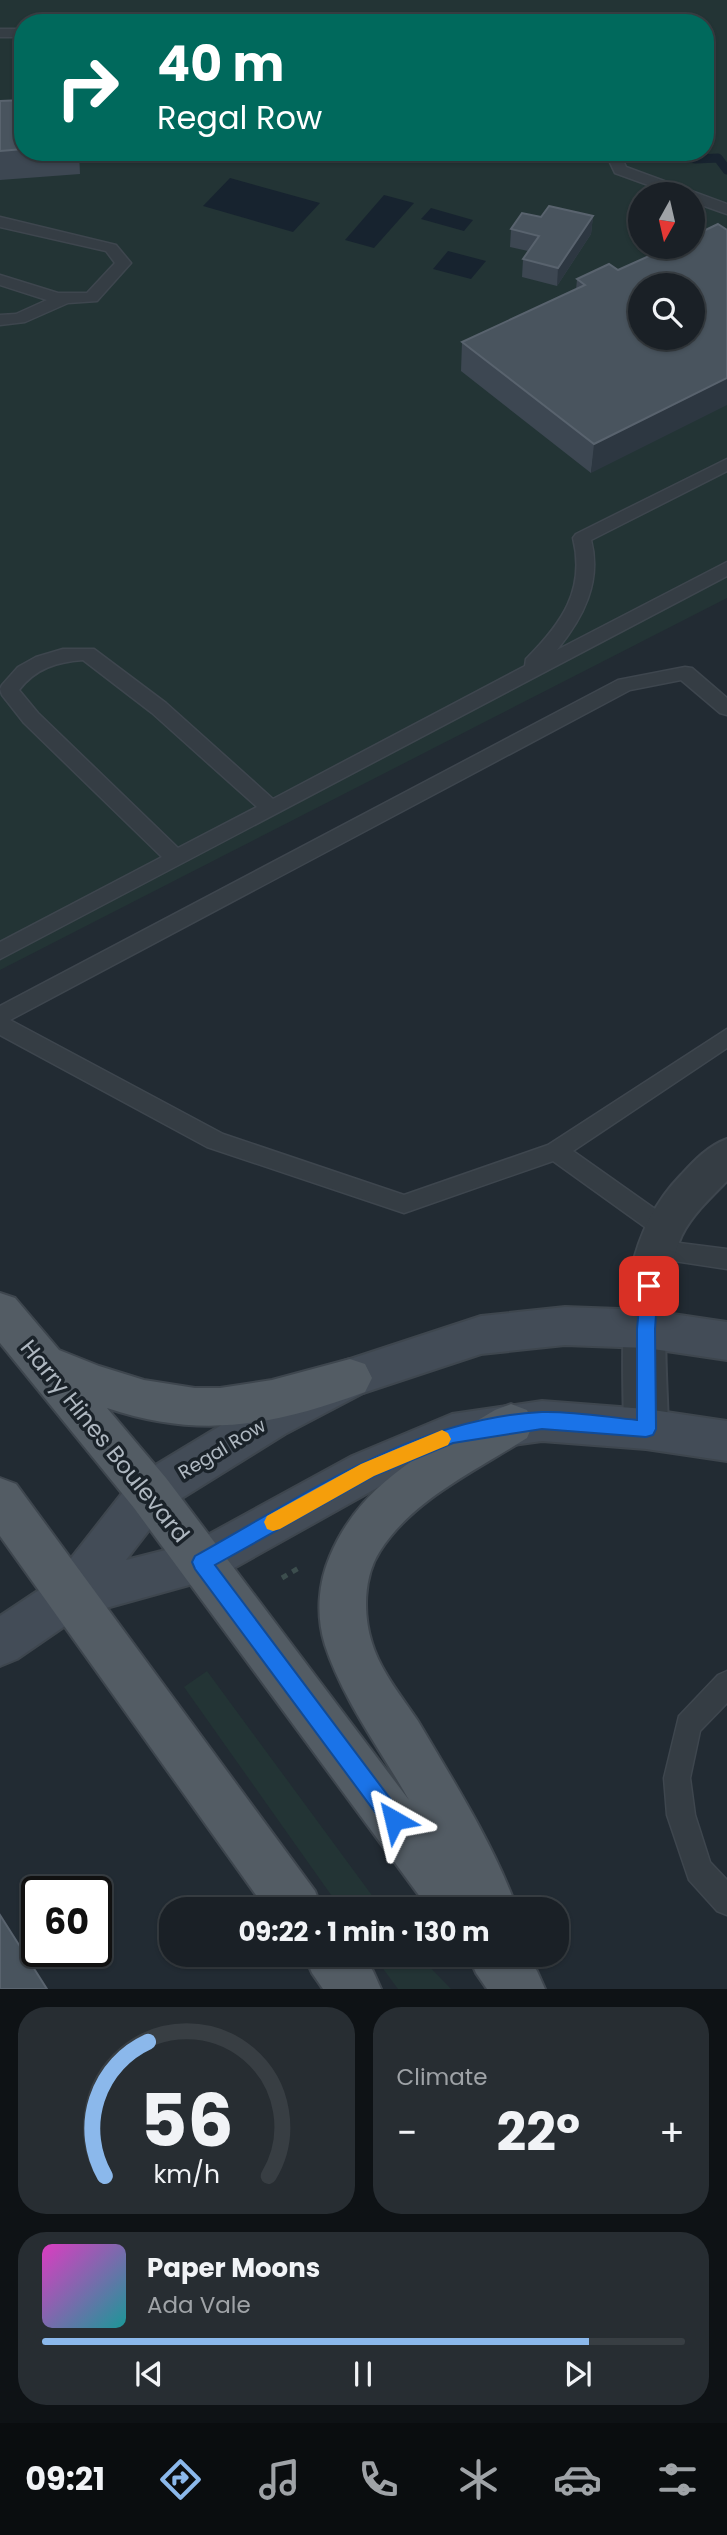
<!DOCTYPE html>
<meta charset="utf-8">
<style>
:root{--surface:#1a2026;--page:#272d32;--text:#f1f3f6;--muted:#9fa3a7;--line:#383e43;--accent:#8bb8eb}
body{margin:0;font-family:Poppins,sans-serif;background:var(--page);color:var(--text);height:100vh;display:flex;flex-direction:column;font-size:26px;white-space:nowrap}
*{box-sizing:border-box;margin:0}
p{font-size:23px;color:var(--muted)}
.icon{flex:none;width:38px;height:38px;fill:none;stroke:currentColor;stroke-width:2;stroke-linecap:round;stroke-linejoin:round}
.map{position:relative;height:1989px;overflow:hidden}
.sheet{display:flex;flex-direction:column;gap:18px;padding:18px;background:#0e1215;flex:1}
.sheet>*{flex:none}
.banner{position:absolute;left:14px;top:14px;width:700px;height:147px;border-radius:28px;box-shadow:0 2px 5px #0004,0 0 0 2px var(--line);background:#00695c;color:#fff;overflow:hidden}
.needle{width:46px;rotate:188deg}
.controls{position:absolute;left:628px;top:182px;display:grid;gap:14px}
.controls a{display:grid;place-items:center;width:77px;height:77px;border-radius:50%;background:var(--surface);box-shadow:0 2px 5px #0004,0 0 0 2px var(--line);font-size:35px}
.speed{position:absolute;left:21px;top:1876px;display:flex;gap:14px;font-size:35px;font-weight:700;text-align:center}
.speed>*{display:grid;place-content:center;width:91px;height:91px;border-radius:50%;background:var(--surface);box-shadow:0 2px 5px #0004,0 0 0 2px var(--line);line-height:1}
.speed .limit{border:4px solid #111;border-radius:10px;background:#fff;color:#111}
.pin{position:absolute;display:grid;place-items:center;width:60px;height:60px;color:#fff;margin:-30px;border-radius:14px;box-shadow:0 4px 10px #0006}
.me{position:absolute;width:77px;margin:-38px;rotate:323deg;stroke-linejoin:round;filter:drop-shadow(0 0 5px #0008)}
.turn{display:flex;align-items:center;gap:24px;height:147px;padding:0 28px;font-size:32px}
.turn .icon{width:91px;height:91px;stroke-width:2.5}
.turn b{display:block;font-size:49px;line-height:60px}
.big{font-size:52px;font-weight:700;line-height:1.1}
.sheet .tile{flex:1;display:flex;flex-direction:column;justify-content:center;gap:10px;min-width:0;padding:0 24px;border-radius:28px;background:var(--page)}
.sheet .dial{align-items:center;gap:0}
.dial svg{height:182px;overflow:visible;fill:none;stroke:var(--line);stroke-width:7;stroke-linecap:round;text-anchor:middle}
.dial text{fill:var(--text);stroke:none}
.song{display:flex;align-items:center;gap:21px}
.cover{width:84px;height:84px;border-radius:10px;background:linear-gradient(135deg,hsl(310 70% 55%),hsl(180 70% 35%))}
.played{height:7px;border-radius:4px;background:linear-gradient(90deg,var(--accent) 85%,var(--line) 85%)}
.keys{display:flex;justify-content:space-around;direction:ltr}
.heat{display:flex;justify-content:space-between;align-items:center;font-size:38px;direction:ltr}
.sheet .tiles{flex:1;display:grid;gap:18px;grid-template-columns:1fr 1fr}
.tile:last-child{grid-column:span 2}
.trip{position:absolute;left:159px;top:1897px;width:410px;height:70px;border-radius:28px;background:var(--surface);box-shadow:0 2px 5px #0004,0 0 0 2px var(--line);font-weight:700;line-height:70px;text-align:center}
.tab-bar{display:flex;height:112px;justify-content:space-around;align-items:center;background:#0a0d0f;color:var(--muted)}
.tab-bar .icon{width:49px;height:49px}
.tab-bar .selected{color:var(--accent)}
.tab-bar b{font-size:32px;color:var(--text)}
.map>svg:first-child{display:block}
.green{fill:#233435;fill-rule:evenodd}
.water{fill:#17232f}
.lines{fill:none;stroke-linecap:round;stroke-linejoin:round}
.stream{stroke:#17232f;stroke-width:9}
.lane-casing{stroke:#3e464e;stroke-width:3}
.street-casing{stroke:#3e464e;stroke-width:4}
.secondary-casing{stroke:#3e464e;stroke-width:4}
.primary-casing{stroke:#3e464e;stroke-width:4}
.path{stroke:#3c4d4d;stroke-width:5;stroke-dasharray:6 6;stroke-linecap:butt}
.lane{fill:#353d44;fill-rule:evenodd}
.street{fill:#353d44;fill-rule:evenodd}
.secondary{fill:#434c57;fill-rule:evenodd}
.primary{fill:#535c64;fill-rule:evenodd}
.wall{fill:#3d4752}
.shaded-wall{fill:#2d3741}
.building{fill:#49545e;stroke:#59636e;stroke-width:2;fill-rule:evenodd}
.route{fill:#1a73e8;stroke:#114b97;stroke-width:2}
.slow{fill:#f59e0b}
.labels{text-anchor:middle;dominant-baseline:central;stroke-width:7;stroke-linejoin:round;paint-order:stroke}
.street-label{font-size:19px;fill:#afb8c1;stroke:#1a2229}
.near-street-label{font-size:23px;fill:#afb8c1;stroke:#1a2229}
</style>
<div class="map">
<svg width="727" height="1989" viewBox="0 0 727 1989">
<rect width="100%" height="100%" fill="#222b33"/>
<g class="green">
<path d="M0 0H727V598L0 970ZM23 23H705V152H23ZM640 194H693V247H640ZM640 285H693V338H640Z"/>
<polygon points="207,1671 382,1909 341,1909 184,1687"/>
<polygon points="373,1955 418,1955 451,1989 398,1989"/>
</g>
<g class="water">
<polygon points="230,178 320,203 293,232 203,206"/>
<polygon points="384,195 414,203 374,248 345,240"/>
<polygon points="431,208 473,220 464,231 421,219"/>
<polygon points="448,251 486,261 471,279 433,269"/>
</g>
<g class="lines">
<polyline class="stream" points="647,152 696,159 718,158 727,170"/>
<g class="lane-casing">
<g id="lane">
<rect x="0" y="29" width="23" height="8"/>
<polygon points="605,152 619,152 626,167 727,204 727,214 693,202 693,194 673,194 615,173"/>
<polygon points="0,217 116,245 131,263 97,301 68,303 25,322 0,325 0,315 16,314 47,300 0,285 0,275 58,293 87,293 115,263 106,251 0,227"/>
<path d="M727 459V471L591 540C602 582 583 618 557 650L727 562V576L0 959V942L162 857 24 723 2 695 0 689 2 685 18 667 36 657 63 649H94L166 703 273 799 525 666 526 659C561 624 586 590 573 538L576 534ZM83 660 152 713 257 807 178 848 38 713 19 690C36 668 57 662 83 660Z"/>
<polygon points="685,667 692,668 727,698 727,715 720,713 681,680 630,690 10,1020 223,1134 404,1195 548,1145 727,1029 727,1048 573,1151 672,1221 675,1228 672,1235 664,1238 656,1235 553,1161 404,1213 207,1147 0,1035 0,1006 618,680"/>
<polygon points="656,1240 727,1249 727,1269 648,1257 645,1250 648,1243"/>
<polygon points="727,1671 727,1703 700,1731 690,1778 695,1815 710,1862 727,1880 727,1915 717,1911 689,1880 667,1815 664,1778 679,1716 718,1675"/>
</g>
</g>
<g class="street-casing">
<path id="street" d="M727 1139V1181C711 1197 692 1215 682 1235 657 1289 667 1370 668 1429L662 1443 646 1449 630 1443 624 1429C623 1339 614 1244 681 1175 695 1160 708 1146 727 1139Z"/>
</g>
<g class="secondary-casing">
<polygon id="secondary" points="565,1307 646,1310 727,1322 727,1360 646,1348 565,1345 481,1354 363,1393 285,1434 166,1508 126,1560 193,1543 352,1456 452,1414 542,1401 646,1409 727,1421 727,1461 646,1449 542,1441 455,1453 384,1484 218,1577 81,1615 17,1659 0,1666 0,1616 54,1580 134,1478 253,1406 335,1364 481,1316"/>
</g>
<g class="primary-casing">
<g id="primary">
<path d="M0 1293 15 1298 59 1350 99 1366 144 1380 195 1388H220L272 1380 350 1359 365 1364 372 1378 365 1392C275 1425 201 1440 107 1408L166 1478 409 1800C380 1749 343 1700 325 1645 316 1616 318 1584 330 1556 361 1481 430 1450 495 1410L511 1404 527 1410 533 1424 527 1438C477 1470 413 1499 380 1551 363 1577 363 1615 372 1643 381 1672 402 1697 418 1721 454 1782 493 1843 517 1909H429L134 1508 0 1343Z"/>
<polygon points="0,1478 16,1484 315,1891 322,1909 266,1909 0,1536"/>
<polygon points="304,1955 362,1955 373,1971 381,1989 323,1989 312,1973"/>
<polygon points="468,1955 526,1955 537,1971 545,1989 487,1989 476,1973"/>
</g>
</g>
<polyline class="path" points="282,1578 302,1566"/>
<use href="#lane" class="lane"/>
<use href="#street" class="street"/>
<use href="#secondary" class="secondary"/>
<use href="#primary" class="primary"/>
</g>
<g class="wall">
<polygon points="23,100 23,152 79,152 80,174 0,180 0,101"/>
<polygon points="593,216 591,234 557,286 522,277 523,259 528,251 510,247 511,229 541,217"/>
<polygon points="618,270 591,473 461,371 462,342 576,290 577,279"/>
</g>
<g class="shaded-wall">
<polygon points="593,216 591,234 557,286 558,268"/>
<polygon points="727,378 727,405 591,473 594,444"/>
</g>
<g class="building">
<polygon points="23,100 23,149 0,151 0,101"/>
<polygon points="549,206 593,216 558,268 523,259 539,236 511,229 522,213 541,217"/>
<path d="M718 224 727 230V378L594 444 462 342 585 285 577 279 609 264 618 270 669 247H693V236ZM640 285H693V338H640Z"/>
<polygon points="0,1915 47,1989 0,1989"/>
</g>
<path class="route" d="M649 1278 656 1281 658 1286 655 1329 656 1429 653 1435 646 1437 542 1429 453 1443 374 1476 215 1565 401 1813 404 1820 401 1827 394 1830 386 1827 195 1569 192 1562 195 1556C303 1496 414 1418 542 1412 573 1411 606 1417 637 1420V1329L641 1286 643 1281Z"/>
<polygon class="slow" points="442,1430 448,1433 451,1439 448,1445 374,1476 280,1529 273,1531 267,1529 264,1522 267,1516 361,1464"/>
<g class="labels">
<g class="street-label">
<text transform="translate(222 1449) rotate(-31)">Regal Row</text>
</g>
<g class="near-street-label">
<text transform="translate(105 1441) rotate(51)">Harry Hines Boulevard</text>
</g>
</g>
</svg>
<div class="controls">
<a><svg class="needle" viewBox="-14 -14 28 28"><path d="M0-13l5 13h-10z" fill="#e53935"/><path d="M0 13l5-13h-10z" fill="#9fa3a7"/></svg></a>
<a><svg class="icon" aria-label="search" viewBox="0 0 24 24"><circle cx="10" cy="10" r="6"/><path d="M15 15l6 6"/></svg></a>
</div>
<div class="speed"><div class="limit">60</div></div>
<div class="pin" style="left:649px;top:1286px;background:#d93025"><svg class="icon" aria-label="arrive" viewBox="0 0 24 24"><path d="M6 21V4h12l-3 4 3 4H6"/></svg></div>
<svg class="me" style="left:394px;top:1820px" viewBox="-20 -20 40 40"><path d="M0-17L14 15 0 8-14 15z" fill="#1a73e8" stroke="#fff" stroke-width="4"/></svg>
<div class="trip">09:22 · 1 min · 130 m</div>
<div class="banner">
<div class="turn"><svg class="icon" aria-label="right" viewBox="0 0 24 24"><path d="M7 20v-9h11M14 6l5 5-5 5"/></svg><div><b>40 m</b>Regal Row</div></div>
</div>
</div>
<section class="sheet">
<div class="tiles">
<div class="tile dial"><svg viewBox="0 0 100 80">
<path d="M14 69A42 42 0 1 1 86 69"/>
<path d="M14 69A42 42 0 0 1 33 10" stroke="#8bb8eb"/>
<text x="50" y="56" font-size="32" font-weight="700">56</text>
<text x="50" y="72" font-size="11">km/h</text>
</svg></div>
<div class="tile"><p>Climate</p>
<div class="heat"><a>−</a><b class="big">22°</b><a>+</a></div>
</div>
<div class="tile">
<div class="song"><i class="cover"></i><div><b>Paper Moons</b><p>Ada Vale</p></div></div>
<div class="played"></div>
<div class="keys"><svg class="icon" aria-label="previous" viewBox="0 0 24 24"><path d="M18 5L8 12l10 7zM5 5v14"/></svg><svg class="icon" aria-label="pause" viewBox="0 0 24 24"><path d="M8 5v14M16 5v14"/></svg><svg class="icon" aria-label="next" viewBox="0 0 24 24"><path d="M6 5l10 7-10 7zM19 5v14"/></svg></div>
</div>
</div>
</section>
<nav class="tab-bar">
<b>09:21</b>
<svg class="icon selected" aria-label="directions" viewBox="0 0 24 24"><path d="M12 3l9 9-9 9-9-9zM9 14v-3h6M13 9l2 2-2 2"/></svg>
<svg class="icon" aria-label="music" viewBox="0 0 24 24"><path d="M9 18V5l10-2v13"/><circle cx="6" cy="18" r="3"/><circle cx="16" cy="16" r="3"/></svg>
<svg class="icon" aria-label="phone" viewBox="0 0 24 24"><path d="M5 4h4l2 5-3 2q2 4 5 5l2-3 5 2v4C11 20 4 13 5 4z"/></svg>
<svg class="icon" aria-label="climate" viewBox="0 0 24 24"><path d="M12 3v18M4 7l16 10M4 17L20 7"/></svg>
<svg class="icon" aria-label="car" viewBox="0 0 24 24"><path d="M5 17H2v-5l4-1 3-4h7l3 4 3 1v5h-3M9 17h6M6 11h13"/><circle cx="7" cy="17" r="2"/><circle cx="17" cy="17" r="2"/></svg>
<svg class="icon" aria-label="filters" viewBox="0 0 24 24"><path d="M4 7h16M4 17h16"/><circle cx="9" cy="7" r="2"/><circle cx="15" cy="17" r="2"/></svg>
</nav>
